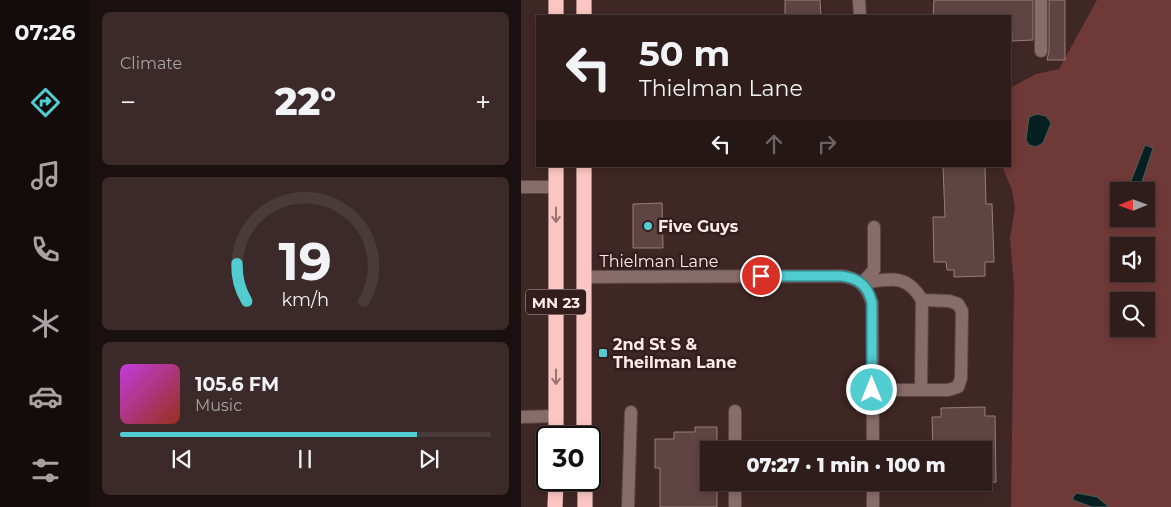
<!DOCTYPE html>
<meta charset="utf-8">
<style>
:root{--surface:#2f1d1c;--page:#3b2a29;--text:#f1f3f6;--muted:#a7a2a3;--line:#4a3b3b;--accent:#51ccd1}
body{margin:0;font-family:Montserrat,sans-serif;background:var(--page);color:var(--text);height:100vh;display:flex;flex-direction:column;font-size:19px;white-space:nowrap}
*{box-sizing:border-box;margin:0}
p{font-size:16px;color:var(--muted)}
.icon{flex:none;width:28px;height:28px;fill:none;stroke:currentColor;stroke-width:2;stroke-linecap:round;stroke-linejoin:round}
.map{position:relative;flex:1;overflow:hidden}
.side{display:flex;flex-direction:column;gap:12px;padding:12px;background:#1a100f;width:431px}
.side>*{flex:none}
.guide{position:absolute;left:15px;top:15px;width:475px;height:152px;border-radius:0px;box-shadow:0 2px 8px #0003,0 0 0 1px var(--line);background:#2f1d1c;color:var(--text);overflow:hidden}
.needle{width:32px;rotate:269deg}
.tools{position:absolute;left:589px;top:182px;display:grid;gap:10px}
.tools a{display:grid;place-items:center;width:45px;height:45px;border-radius:0px;background:var(--surface);box-shadow:0 2px 8px #0003,0 0 0 1px var(--line);font-size:25px}
.speed{position:absolute;left:15px;top:426px;display:flex;gap:10px;font-size:25px;font-weight:700;text-align:center}
.speed>*{display:grid;place-content:center;width:65px;height:65px;border-radius:50%;background:var(--surface);box-shadow:0 2px 8px #0003,0 0 0 1px var(--line);line-height:1}
.speed .limit{border:2px solid #111;border-radius:8px;background:#fff;color:#111}
.pin{position:absolute;display:grid;place-items:center;width:42px;height:42px;color:#fff;margin:-21px;border:2px solid #fff;border-radius:50%;box-shadow:0 1px 5px #0007}
.me{position:absolute;width:55px;margin:-28px;rotate:0deg;stroke-linejoin:round;filter:drop-shadow(0 0 4px #0008)}
.turn{display:flex;align-items:center;gap:18px;height:105px;padding:0 20px;font-size:22px}
.turn .icon{width:65px;height:65px;stroke-width:2.5}
.turn b{display:block;font-size:35px;line-height:42px}
.lanes{display:flex;align-items:center;height:48px;padding:0 20px;background:#0003;justify-content:center;gap:25px;direction:ltr}
.lanes .off{opacity:.35}
.big{font-size:38px;font-weight:800;line-height:1.1}
.side .tile{flex:1;display:flex;flex-direction:column;justify-content:center;gap:8px;min-width:0;padding:0 18px;border-radius:8px;background:var(--page)}
.side .dial{align-items:center;gap:0}
.dial svg{height:130px;overflow:visible;fill:none;stroke:var(--line);stroke-width:7;stroke-linecap:round;text-anchor:middle}
.dial text{fill:var(--text);stroke:none}
.song{display:flex;align-items:center;gap:15px}
.cover{width:60px;height:60px;border-radius:8px;background:linear-gradient(135deg,hsl(290 70% 55%),hsl(10 70% 35%))}
.played{height:5px;border-radius:2px;background:linear-gradient(90deg,var(--accent) 80%,var(--line) 80%)}
.keys{display:flex;justify-content:space-around;direction:ltr}
.heat{display:flex;justify-content:space-between;align-items:center;font-size:28px;direction:ltr}
.trip{position:absolute;left:179px;top:441px;width:292px;height:50px;border-radius:0px;background:var(--surface);box-shadow:0 2px 8px #0003,0 0 0 1px var(--line);font-weight:800;line-height:50px;text-align:center}
main{display:flex;flex:1;min-height:0}
.dock{display:flex;flex-direction:column;width:90px;justify-content:space-around;align-items:center;background:#130c0b;color:var(--muted)}
.dock .icon{width:35px;height:35px}
.dock .active{color:var(--accent)}
.dock b{font-size:22px;color:var(--text)}
.map>svg:first-child{display:block}
.green{fill:#6e3937;fill-rule:evenodd}
.water{fill:#061f20;stroke:#505c5c}
.building{fill:#5e4442;stroke:#9a7c7a}
.lines{fill:none;stroke-linecap:round;stroke-linejoin:round}
.minor-casing{stroke:#5d4644;stroke-width:14}
.highway-casing{stroke:#5d4644;stroke-width:16}
.minor{stroke:#876c6a;stroke-width:12}
.highway{stroke:#fbc6c2;stroke-width:15}
.oneway{stroke:#98726f}
.route-casing{stroke:#358588;stroke-width:12}
.route{stroke:#51ccd1;stroke-width:9}
.poi-dot{fill:#51ccd1;stroke:#341d1c;stroke-width:2}
.labels{text-anchor:middle;dominant-baseline:central;stroke-width:5;stroke-linejoin:round;paint-order:stroke}
.shield{fill:#341d1c;stroke:#bfacab;stroke-width:1}
.shield-label{font-size:15px;font-weight:bold;fill:#fbeae8}
.poi-label{font-size:16px;font-weight:bold;fill:#fbeae8;stroke:#341d1c;text-anchor:start}
.street-label{font-size:16px;fill:#fbeae8;stroke:#341d1c}
</style>
<main>
<nav class="dock">
<b>07:26</b>
<svg class="icon active" aria-label="directions" viewBox="0 0 24 24"><path d="M12 3l9 9-9 9-9-9zM9 14v-3h6M13 9l2 2-2 2"/></svg>
<svg class="icon" aria-label="music" viewBox="0 0 24 24"><path d="M9 18V5l10-2v13"/><circle cx="6" cy="18" r="3"/><circle cx="16" cy="16" r="3"/></svg>
<svg class="icon" aria-label="phone" viewBox="0 0 24 24"><path d="M5 4h4l2 5-3 2q2 4 5 5l2-3 5 2v4C11 20 4 13 5 4z"/></svg>
<svg class="icon" aria-label="climate" viewBox="0 0 24 24"><path d="M12 3v18M4 7l16 10M4 17L20 7"/></svg>
<svg class="icon" aria-label="car" viewBox="0 0 24 24"><path d="M5 17H2v-5l4-1 3-4h7l3 4 3 1v5h-3M9 17h6M6 11h13"/><circle cx="7" cy="17" r="2"/><circle cx="17" cy="17" r="2"/></svg>
<svg class="icon" aria-label="filters" viewBox="0 0 24 24"><path d="M4 7h16M4 17h16"/><circle cx="9" cy="7" r="2"/><circle cx="15" cy="17" r="2"/></svg>
</nav>
<section class="side">
<div class="tile"><p>Climate</p>
<div class="heat"><a>−</a><b class="big">22°</b><a>+</a></div>
</div>
<div class="tile dial"><svg viewBox="0 0 100 80">
<path d="M14 69A42 42 0 1 1 86 69"/>
<path d="M14 69A42 42 0 0 1 8 46" stroke="#51ccd1"/>
<text x="50" y="56" font-size="32" font-weight="700">19</text>
<text x="50" y="72" font-size="11">km/h</text>
</svg></div>
<div class="tile">
<div class="song"><i class="cover"></i><div><b>105.6 FM</b><p>Music</p></div></div>
<div class="played"></div>
<div class="keys"><svg class="icon" aria-label="previous" viewBox="0 0 24 24"><path d="M18 5L8 12l10 7zM5 5v14"/></svg><svg class="icon" aria-label="pause" viewBox="0 0 24 24"><path d="M8 5v14M16 5v14"/></svg><svg class="icon" aria-label="next" viewBox="0 0 24 24"><path d="M6 5l10 7-10 7zM19 5v14"/></svg></div>
</div>
</section>
<div class="map">
<svg width="650" height="507" viewBox="0 0 650 507">
<rect width="100%" height="100%" fill="#3f2725"/>
<path class="green" d="M576 0H650V507H490L493 286 489 238 494 208 491 190 481 166H489V88L515 74 538 69ZM598 191H625V219H598ZM598 246H625V274H598ZM598 301H625V329H598Z"/>
<g class="water">
<polygon points="516,114 525,116 530,123 522,143 515,147 508,145 505,140 508,117"/>
<polygon points="624,145 632,148 618,191 610,191 610,181"/>
<polygon points="556,493 576,497 588,507 571,507 552,500 552,497"/>
</g>
<g class="building">
<polygon points="264,0 299,0 300,16 264,16"/>
<polygon points="413,0 512,0 512,40 491,41 490,16 412,16"/>
<polygon points="528,0 544,0 544,60 526,60 528,51"/>
<polygon points="422,166 464,166 465,204 471,204 473,262 464,262 464,276 433,277 433,270 426,270 425,262 413,262 412,217 424,217"/>
<polygon points="141,203 142,248 112,248 112,204"/>
<polygon points="464,407 464,416 474,416 475,482 462,483 462,450 412,450 411,417 420,417 420,408"/>
<polygon points="174,427 196,427 196,450 188,450 188,482 196,482 196,507 139,507 139,468 134,468 134,439 153,439 153,432 174,432"/>
</g>
<g class="lines">
<g class="minor-casing">
<g id="minor">
<polyline points="338,0 339,16"/>
<polyline points="520,0 520,51"/>
<polyline points="0,187 35,187"/>
<path d="M63 277 320 276C338 278 346 286 351 303L352 450"/>
<path d="M341 283C369 279 385 273 401 300L428 301 437 304 441 311 440 378 437 387 427 390H351"/>
<polyline points="341,283 353,270 353,227"/>
<polyline points="400,390 401,300"/>
<polyline points="0,417 35,416"/>
<polyline points="214,450 214,411"/>
<polyline points="352,482 352,507"/>
<polyline points="107,507 110,412"/>
<polyline points="214,507 214,482"/>
</g>
</g>
<g class="highway-casing">
<g id="highway">
<polyline points="35,0 35,16"/>
<polyline points="63,16 63,0"/>
<polyline points="63,166 63,438"/>
<polyline points="35,438 35,166"/>
<polyline points="64,480 64,507"/>
<polyline points="34,507 35,480"/>
</g>
</g>
<use href="#minor" class="minor"/>
<use href="#highway" class="highway"/>
</g>
<defs><path id="oneway-shaft" d="M-6 0H5M1.5-3L5.5 0L1.5 3" fill="none" stroke-width="1.6" stroke-linecap="round" stroke-linejoin="round" transform="scale(1.25)"/></defs>
<g class="oneway">
<use href="#oneway-shaft" transform="translate(35 215) rotate(90)"/>
<use href="#oneway-shaft" transform="translate(35 377) rotate(90)"/>
</g>
<g class="lines">
<g class="route-casing">
<path id="route" d="M240 276H320C338 278 347 286 351 303V390"/>
</g>
<use href="#route" class="route"/>
</g>
<g class="poi-dot">
<circle cx="127" cy="226" r="5"/>
<rect x="77" y="348" width="10" height="10" rx="2.5"/>
</g>
<g class="labels">
<rect class="shield" x="5" y="289.5" width="60" height="25" rx="4"/>
<g class="shield-label">
<text x="35" y="302">MN 23</text>
</g>
<g class="poi-label">
<text x="137" y="226">Five Guys</text>
<text x="92" y="344">2nd St S &amp;<tspan x="92" dy="18">Theilman Lane</tspan></text>
</g>
<g class="street-label">
<text x="138" y="261">Thielman Lane</text>
</g>
</g>
</svg>
<div class="tools">
<a><svg class="needle" viewBox="-14 -14 28 28"><path d="M0-13l5 13h-10z" fill="#e53935"/><path d="M0 13l5-13h-10z" fill="#a7a2a3"/></svg></a>
<a><svg class="icon" aria-label="sound" viewBox="0 0 24 24"><path d="M4 9h4l5-4v14l-5-4H4zM17 9q2 3 0 6"/></svg></a>
<a><svg class="icon" aria-label="search" viewBox="0 0 24 24"><circle cx="10" cy="10" r="6"/><path d="M15 15l6 6"/></svg></a>
</div>
<div class="speed"><div class="limit">30</div></div>
<div class="pin" style="left:240px;top:276px;background:#d93025"><svg class="icon" aria-label="arrive" viewBox="0 0 24 24"><path d="M6 21V4h12l-3 4 3 4H6"/></svg></div>
<svg class="me" style="left:351px;top:390px" viewBox="-20 -20 40 40"><circle r="17" fill="#51ccd1" stroke="#fff" stroke-width="3"/><path d="M0-11L8 9 0 5-8 9z" fill="#fff"/></svg>
<div class="trip">07:27 · 1 min · 100 m</div>
<div class="guide">
<div class="turn"><svg class="icon" aria-label="left" viewBox="0 0 24 24"><path d="M17 20v-9H6M10 6l-5 5 5 5"/></svg><div><b>50 m</b>Thielman Lane</div></div>
<div class="lanes"><svg class="icon" aria-label="left" viewBox="0 0 24 24"><path d="M17 20v-9H6M10 6l-5 5 5 5"/></svg><svg class="icon off" aria-label="ahead" viewBox="0 0 24 24"><path d="M12 20V5M6 11l6-6 6 6"/></svg><svg class="icon off" aria-label="right" viewBox="0 0 24 24"><path d="M7 20v-9h11M14 6l5 5-5 5"/></svg></div>
</div>
</div>
</main>
